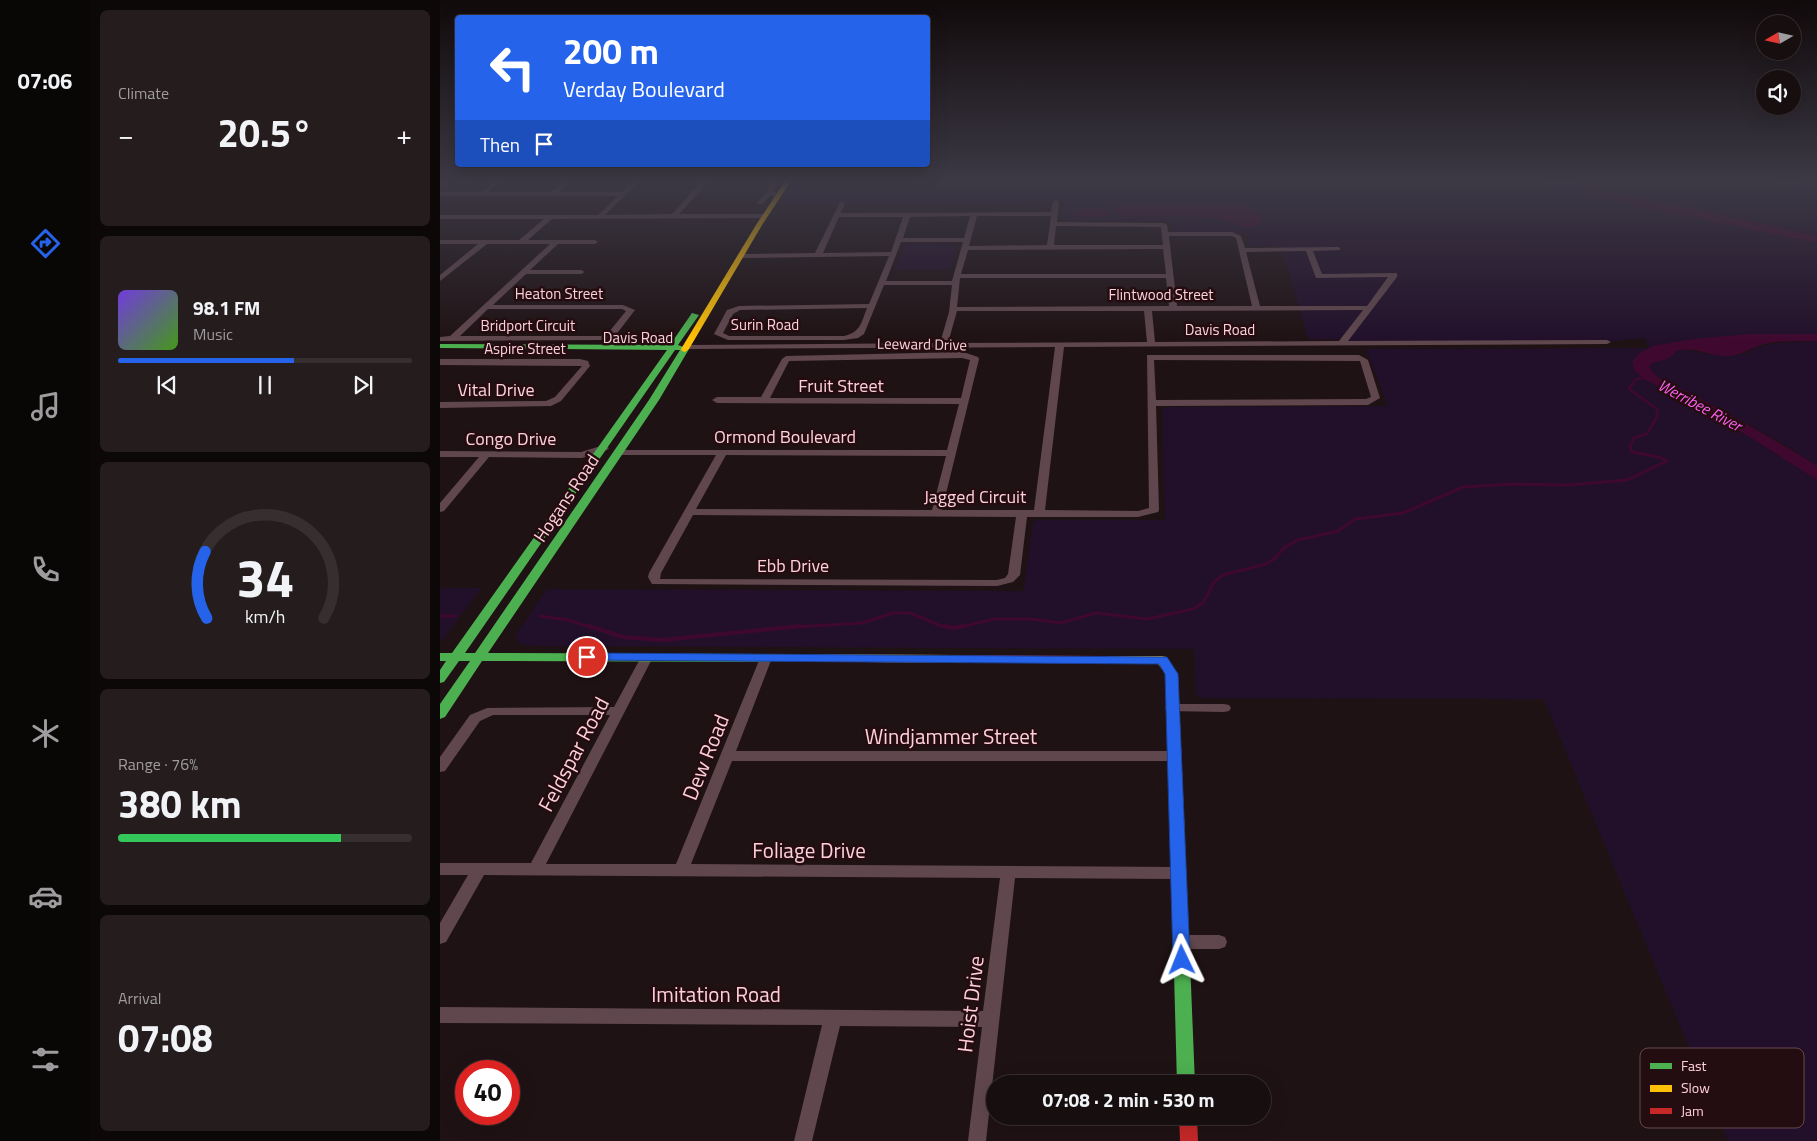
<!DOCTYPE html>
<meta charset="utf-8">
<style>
:root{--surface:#170e0f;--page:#241c1d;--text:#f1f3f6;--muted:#9e9c9e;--line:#362e2f;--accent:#2563eb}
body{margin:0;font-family:"Titillium Web",sans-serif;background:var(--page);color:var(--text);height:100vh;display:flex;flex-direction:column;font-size:19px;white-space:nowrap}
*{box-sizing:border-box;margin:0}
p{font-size:16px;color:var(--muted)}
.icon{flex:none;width:28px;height:28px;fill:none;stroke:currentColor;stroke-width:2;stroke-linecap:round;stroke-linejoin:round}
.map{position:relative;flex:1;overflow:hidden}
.details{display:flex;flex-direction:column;gap:10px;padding:10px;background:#0d0808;width:350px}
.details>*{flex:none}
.hud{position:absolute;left:15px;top:15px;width:475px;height:152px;border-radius:5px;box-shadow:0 5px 20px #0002,0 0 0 1px var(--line);background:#2563eb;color:#fff;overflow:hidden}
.needle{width:32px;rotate:261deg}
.buttons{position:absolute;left:1316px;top:15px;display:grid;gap:10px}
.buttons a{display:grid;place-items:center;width:45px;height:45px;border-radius:50%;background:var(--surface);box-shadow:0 5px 20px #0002,0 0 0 1px var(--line);font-size:25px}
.speed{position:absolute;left:15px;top:1060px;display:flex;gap:10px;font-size:25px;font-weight:700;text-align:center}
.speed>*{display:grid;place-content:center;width:65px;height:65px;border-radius:50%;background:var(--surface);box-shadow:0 5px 20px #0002,0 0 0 1px var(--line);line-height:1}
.speed .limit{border:8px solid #d22;background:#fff;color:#111}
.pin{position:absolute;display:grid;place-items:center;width:42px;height:42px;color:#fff;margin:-21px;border:2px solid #fff;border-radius:50%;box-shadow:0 1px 5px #0007}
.me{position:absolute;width:55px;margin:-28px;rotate:358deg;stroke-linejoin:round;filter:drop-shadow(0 0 4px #0008)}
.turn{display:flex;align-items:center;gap:18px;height:105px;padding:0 25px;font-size:22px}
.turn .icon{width:65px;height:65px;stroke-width:2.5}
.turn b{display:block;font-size:35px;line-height:42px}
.then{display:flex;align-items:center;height:48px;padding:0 25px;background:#0003;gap:10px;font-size:19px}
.big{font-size:38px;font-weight:700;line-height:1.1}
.details .tile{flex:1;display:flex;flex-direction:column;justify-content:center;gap:8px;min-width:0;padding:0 18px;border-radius:8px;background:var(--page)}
.details .dial{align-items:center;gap:0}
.dial svg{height:130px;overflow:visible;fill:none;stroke:var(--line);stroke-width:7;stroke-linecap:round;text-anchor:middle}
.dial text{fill:var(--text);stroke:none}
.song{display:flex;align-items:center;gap:15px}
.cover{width:60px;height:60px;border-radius:8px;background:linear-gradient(135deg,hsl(260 70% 55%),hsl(100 70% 35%))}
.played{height:5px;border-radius:2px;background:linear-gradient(90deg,var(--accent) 60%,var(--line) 60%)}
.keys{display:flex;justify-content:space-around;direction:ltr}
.heat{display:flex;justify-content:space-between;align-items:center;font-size:28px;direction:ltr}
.charge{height:8px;border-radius:4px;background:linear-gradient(90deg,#34c759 76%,var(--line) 0)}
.trip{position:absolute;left:546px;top:1075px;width:285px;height:50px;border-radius:25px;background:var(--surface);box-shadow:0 5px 20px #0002,0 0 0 1px var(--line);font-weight:700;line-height:50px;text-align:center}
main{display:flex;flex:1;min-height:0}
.tab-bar{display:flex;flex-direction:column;width:90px;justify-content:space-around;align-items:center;background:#090606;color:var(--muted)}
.tab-bar .icon{width:35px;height:35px}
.tab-bar .current{color:var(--accent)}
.tab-bar b{font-size:22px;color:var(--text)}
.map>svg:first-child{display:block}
.green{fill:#22102a}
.water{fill:#3f092f}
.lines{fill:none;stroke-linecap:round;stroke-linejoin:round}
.stream-far2{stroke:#3f092f;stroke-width:2.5}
.stream-far1{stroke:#3f092f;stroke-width:3}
.stream{stroke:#3f092f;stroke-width:4}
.street{fill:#60474e;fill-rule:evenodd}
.fast{fill:#4caf50;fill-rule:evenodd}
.slow{fill:#ffc107;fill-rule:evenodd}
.jam{fill:#c62828;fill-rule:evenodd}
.route{fill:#2563eb;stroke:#184099}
.labels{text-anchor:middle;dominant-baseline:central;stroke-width:5;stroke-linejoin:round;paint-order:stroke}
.far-street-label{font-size:15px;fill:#ffd0db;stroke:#240d11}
.far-water-label{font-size:16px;font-style:italic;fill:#ff5eee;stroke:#240d11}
.street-label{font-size:18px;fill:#ffd0db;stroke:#240d11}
.near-street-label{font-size:21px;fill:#ffd0db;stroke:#240d11}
.key{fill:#240d11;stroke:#66484e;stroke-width:1}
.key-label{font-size:14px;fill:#ffd0db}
</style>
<main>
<nav class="tab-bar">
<b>07:06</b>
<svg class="icon current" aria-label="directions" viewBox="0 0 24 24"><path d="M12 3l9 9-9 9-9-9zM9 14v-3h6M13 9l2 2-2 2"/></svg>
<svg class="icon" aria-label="music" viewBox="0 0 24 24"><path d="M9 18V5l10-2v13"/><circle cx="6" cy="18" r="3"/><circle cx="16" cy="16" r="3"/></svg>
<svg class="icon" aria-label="phone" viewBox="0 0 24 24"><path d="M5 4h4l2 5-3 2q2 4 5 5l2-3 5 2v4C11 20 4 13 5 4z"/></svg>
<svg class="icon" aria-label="climate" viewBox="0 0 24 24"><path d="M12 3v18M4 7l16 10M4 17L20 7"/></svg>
<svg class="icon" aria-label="car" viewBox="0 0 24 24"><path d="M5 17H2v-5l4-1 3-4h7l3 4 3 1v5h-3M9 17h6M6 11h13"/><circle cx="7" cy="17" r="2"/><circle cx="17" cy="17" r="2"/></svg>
<svg class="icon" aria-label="filters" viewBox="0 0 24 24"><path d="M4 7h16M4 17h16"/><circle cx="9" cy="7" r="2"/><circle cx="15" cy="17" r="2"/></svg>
</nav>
<section class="details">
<div class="tile"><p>Climate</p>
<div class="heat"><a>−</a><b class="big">20.5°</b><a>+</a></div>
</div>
<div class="tile">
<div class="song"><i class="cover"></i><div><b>98.1 FM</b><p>Music</p></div></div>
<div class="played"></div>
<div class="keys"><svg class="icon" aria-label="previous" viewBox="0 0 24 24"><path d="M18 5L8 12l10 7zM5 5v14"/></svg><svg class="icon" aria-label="pause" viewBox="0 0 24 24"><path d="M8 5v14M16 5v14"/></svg><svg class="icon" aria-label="next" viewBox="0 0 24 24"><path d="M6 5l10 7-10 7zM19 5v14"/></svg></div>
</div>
<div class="tile dial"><svg viewBox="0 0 100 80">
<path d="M14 69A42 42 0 1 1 86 69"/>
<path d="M14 69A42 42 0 0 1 13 28" stroke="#2563eb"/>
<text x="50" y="56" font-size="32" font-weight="700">34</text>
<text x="50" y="72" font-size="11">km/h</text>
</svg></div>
<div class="tile"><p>Range · 76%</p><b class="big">380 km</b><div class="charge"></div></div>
<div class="tile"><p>Arrival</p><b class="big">07:08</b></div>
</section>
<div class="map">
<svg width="1377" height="1141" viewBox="0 0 1377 1141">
<rect width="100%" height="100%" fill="#1f1214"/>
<g class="green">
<path d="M356 181H1096L1212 209 1377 243V334H1309L1213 346 1206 380C1265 410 1321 444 1377 480V1141H1288L1104 699 762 698 756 694 754 649 95 646 80 644 75 636 107 589 584 591 593 522 598 520H725L722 409 726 407 948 406 926 349 1209 348 1204 338 1167 342 902 343 904 339H868L841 247 810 246 808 236 803 233 737 232 734 231 732 224 722 221H625L622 220 623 202 343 203Z"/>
<polygon points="1127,181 1326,181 1377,194 1377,236"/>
<polygon points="469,243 518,244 510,270 454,270 466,244"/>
<path d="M1377 341V466C1335 437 1289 413 1243 390 1232 384 1213 378 1209 366L1239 350H1247L1279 356H1291L1307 353 1315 347 1338 343Z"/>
<polygon points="0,588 41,588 0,643"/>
</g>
<g class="water">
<polygon points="1096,181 1127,181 1377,236 1377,243 1212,209"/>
<polygon points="1326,181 1354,181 1377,186 1377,194"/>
<path d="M794 204C808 206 817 207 823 221L821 224C799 233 792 218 773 218 758 217 743 216 727 215 711 214 689 220 674 212L677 206 687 205Z"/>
<polygon points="641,208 666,209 670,214 663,217 634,216 634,210"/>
<path d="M1309 334H1377V341C1357 341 1333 340 1315 347 1306 351 1300 355 1289 356 1272 357 1256 347 1239 350 1234 351 1232 357 1227 359 1221 361 1215 361 1209 366 1213 378 1233 384 1243 390 1285 411 1326 435 1366 459L1377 466V480L1313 439 1243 399 1206 380 1195 371 1192 362 1199 354 1213 346 1254 339Z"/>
</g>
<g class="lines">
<polyline class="stream-far2" points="1191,445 1194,438 1207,434 1217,417 1217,409 1189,389 1196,379 1205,378"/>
<g class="stream-far1">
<polyline points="0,616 16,616"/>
<polyline points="100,616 128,620 153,628"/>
<polyline points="338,628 422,623 453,613 470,613 501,626 512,628"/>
<polyline points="517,628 554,619 591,619 621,623 656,613 707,619 753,609 763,603 774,582 783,575 826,564 834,559 845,547 858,540 898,531 915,519 963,513 1023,487 1073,484 1129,485 1187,480 1227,461 1219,457 1192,452 1190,447 1191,444"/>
</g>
<g class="stream">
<polyline points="149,626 183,637 222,640 361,626"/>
<polyline points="504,626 515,628 522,626"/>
</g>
<g class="street">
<path d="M55 181H62L48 192H111L124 181H131L119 192H182L193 181H200L165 215 232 214 262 181H269L239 214H325L328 216 325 218 112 219 88 240H155L158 242 155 244H118L90 270H141L145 272 141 274H86L53 305H183L195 310 175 336 162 340 0 341V337L10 336 110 244H47L0 281V275L38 244H0V240H79L104 219H0V215H158L178 196H0V192H41ZM48 309H182L186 311 169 332 161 336H20Z"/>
<polygon points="331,181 337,181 332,191 342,196 339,198 331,195 322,204 318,204 317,203 326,193"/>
<path d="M616 200 619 202 617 222 724 223 727 225 728 232H792L801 236 805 248 898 247 900 248V250L873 251 882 274 957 273V277L908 341 1167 340 1171 342 1167 344 624 347 605 510 698 511 709 508 707 355H919L928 360 940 398 928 405 716 406 719 510 718 512 698 517H587L580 575 573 582 557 586 212 584 208 577 209 573 276 455H179L174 452 176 450H507L519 404 277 403 272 400 277 397H321L342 359 346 356 523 352 538 357 539 359 502 510H594L615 347 247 349 243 347 247 345 500 343 509 312 512 285H444L424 334 418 338 404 340H288L274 334 287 310 299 306 429 304 449 256 301 258 297 256 301 254 375 253 400 202 405 203 401 213 611 212 613 202ZM530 216 524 238H463L470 217ZM537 216H611L607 245 529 246ZM399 217H463L451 252 383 253ZM616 226 721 227 723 245H614ZM729 236H791L796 238 812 306H737ZM461 242H523L512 281H446ZM723 249 726 274H521L528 250ZM866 251 876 278 948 277 927 306H820L806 252ZM520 278H726L729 306 517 307ZM427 308C421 323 421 332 404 336H289L283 333 293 314 300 310ZM923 310 899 341 715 342 712 311ZM517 311H704L707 342 508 343ZM522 358 530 360 521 398H330L349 361ZM714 360 918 361H920L931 397 926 399 716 400ZM286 455 506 456 492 510 256 509ZM253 515 576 517 568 574 565 578 557 580 220 579 221 573Z"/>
<polygon points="0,359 140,359 148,361 150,366 121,401 111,406 0,408 0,402 106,401 115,397 142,366 0,365"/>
<polygon points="164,445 169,448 167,450 142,458 49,457 4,511 0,512 0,503 39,457 0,457 0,451 141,452"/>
<polygon points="207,653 213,657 106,864 236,864 320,658 326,654 332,658 296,751 734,751 739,753 741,756 739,759 734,761 292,761 251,864 738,867 743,869 746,873 743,877 738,879 575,878 546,1141 528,1141 542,1027 400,1026 372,1141 354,1141 382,1025 0,1023 0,1007 543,1011 560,878 44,875 6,942 0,944 0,923 28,875 0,875 0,863 91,863 170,715 53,715 40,721 5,771 0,772 0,757 30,715 47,708 174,707 201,657"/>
<polygon points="732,704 784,704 789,705 791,708 789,711 784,712 727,711 725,708 727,705"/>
<polygon points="741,935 779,935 785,937 787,942 785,947 779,949 741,949 735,947 733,942 735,937"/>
</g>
<g class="fast">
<path d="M252 313 259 315 238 345 249 349 219 400 48 653 330 654 336 658 330 662 42 661 5 717 0 719V704L30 661H19L4 682 0 683V670L6 661H0V653H12L227 350 0 348V344L230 345ZM235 350H240L209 400 35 653H25Z"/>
<polygon points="741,929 747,931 749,936 755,1084 737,1084 733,936 735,931"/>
</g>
<g class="slow">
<polygon points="345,181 351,181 322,225 249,349 245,352 242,351 241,349 316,225"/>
<polygon points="330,654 522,655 528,659 522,663 326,661 324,658"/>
<polygon points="666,656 722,656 726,657 738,674 749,936 747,941 741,943 735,941 733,936 726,674 718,664 662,663 660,660"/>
</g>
<g class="jam">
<polygon points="522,655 666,656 672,660 666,664 518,662 516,659 518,656"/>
<polygon points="739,1116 757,1116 758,1141 740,1141"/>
</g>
</g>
<linearGradient id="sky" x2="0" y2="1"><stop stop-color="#110a0b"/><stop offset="0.53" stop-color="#3c3945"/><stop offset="1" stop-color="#3c3945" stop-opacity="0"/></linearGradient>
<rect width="1377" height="341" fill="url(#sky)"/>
<polygon class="route" points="147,653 727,657 738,674 750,960 747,965 742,967 736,965 733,960 725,674 719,664 143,660 141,657 143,654"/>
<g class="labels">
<g class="far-street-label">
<text x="119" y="293">Heaton Street</text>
<text x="721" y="294">Flintwood Street</text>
<text x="325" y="324">Surin Road</text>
<text x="88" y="325">Bridport Circuit</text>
<text x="780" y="329">Davis Road</text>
<text x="198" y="337">Davis Road</text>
<text transform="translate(482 344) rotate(1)">Leeward Drive</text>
<text x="85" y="348">Aspire Street</text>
</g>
<g class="far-water-label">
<text transform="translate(1260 405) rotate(28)">Werribee River</text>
</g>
<g class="street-label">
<text x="401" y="385">Fruit Street</text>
<text x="56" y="389">Vital Drive</text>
<text x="345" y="436">Ormond Boulevard</text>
<text x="71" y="438">Congo Drive</text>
<text x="535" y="496">Jagged Circuit</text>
<text transform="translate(126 498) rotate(-56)">Hogans Road</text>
<text x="353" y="565">Ebb Drive</text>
</g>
<g class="near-street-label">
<text x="511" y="736">Windjammer Street</text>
<text transform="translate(133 754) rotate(-62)">Feldspar Road</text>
<text transform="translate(265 757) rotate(-68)">Dew Road</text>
<text x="369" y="850">Foliage Drive</text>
<text x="276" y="994">Imitation Road</text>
<text transform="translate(530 1004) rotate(-83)">Hoist Drive</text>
</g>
</g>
<rect x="1200" y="1048" width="164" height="80" rx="8" class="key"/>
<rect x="1210" y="1063" width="22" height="6" fill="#4caf50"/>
<rect x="1210" y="1085" width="22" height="7" fill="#ffc107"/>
<rect x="1210" y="1108" width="22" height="6" fill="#c62828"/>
<g class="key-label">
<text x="1241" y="1071">Fast</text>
<text x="1241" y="1093">Slow</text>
<text x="1241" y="1116">Jam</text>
</g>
</svg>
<div class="buttons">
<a><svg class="needle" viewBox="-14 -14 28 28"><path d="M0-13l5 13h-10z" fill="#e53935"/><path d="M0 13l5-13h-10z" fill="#9e9c9e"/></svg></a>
<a><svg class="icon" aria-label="sound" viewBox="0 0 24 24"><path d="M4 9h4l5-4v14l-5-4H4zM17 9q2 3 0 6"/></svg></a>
</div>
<div class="speed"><div class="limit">40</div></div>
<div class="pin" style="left:147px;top:657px;background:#d93025"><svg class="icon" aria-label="arrive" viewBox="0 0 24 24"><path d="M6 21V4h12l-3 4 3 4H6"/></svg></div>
<svg class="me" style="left:742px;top:960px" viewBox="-20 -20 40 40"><path d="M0-17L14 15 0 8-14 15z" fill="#2563eb" stroke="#fff" stroke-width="4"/></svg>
<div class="trip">07:08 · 2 min · 530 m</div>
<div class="hud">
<div class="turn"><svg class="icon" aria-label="left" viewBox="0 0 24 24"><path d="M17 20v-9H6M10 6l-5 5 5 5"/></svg><div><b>200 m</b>Verday Boulevard</div></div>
<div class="then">Then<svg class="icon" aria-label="arrive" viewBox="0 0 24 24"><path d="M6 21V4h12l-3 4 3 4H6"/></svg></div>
</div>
</div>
</main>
